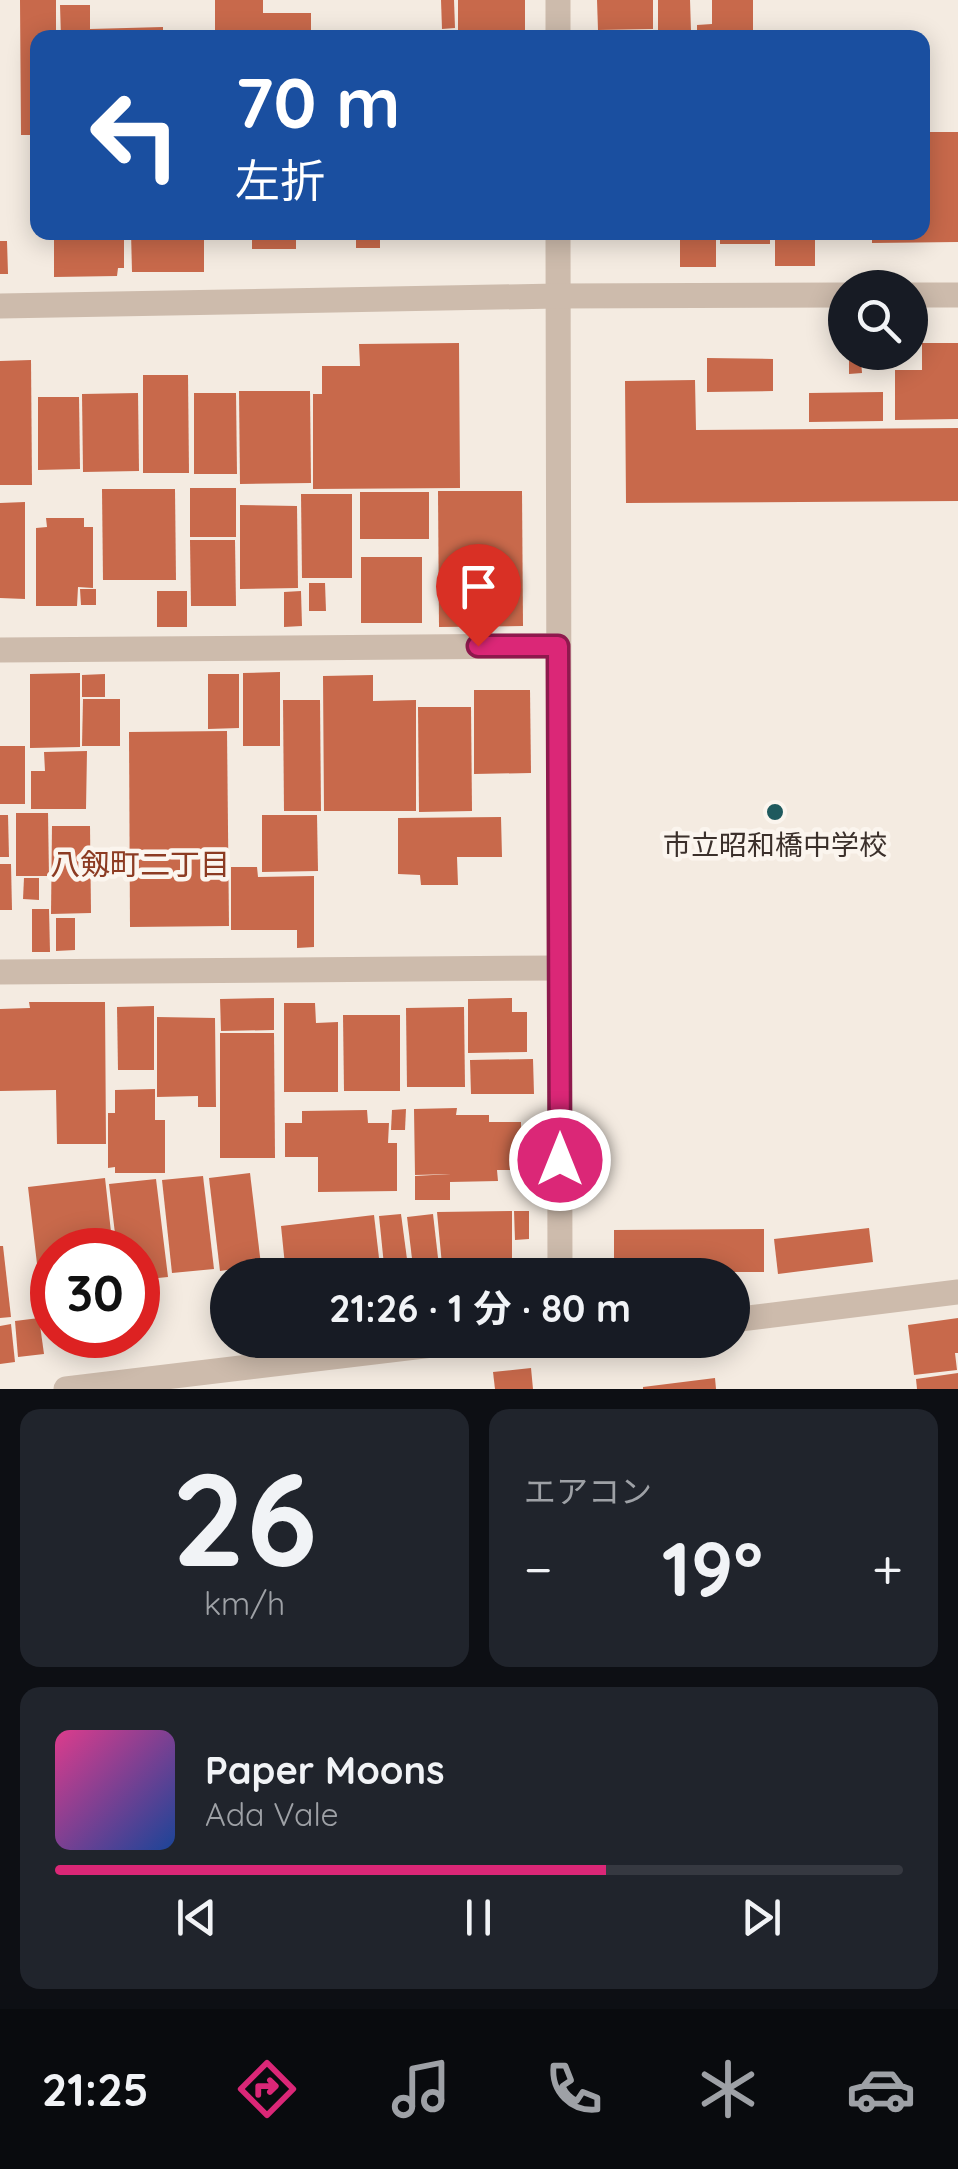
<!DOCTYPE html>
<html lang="ja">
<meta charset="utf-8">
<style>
:root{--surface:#171b24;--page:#20242c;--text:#f1f3f6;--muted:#9ea1a6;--line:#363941;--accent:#db2777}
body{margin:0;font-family:Quicksand,"Noto Sans JP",sans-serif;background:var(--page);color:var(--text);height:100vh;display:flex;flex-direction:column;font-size:38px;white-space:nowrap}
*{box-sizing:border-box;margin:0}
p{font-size:32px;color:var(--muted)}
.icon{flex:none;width:55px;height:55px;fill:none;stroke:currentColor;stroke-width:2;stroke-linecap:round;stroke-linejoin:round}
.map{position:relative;height:1389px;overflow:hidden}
.panel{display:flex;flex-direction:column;gap:20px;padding:20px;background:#0d0f14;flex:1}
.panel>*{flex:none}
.guide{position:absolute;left:30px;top:30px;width:900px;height:210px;border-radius:20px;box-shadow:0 5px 25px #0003;background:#1a4fa0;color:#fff;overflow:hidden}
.controls{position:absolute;left:828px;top:270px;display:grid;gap:20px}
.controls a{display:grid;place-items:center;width:100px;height:100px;border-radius:50%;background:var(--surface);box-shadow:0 5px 25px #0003;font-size:50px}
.speed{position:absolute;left:30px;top:1228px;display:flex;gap:20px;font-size:50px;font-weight:700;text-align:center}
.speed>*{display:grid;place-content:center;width:130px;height:130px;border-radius:50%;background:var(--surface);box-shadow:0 5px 25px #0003;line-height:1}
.speed .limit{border:15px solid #d22;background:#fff;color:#111}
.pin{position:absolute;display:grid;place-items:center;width:85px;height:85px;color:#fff;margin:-102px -42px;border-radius:50% 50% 50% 0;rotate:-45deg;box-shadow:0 0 10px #0007}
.pin .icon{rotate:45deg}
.me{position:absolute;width:110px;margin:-55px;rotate:0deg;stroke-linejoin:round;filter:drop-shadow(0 0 8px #0008)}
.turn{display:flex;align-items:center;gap:35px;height:210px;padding:0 40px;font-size:45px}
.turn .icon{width:130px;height:130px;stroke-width:2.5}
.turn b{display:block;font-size:70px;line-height:85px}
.big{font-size:75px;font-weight:700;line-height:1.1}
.panel .card{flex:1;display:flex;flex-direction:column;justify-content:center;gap:15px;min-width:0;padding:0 35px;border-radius:20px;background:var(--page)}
.panel .dial{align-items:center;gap:0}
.dial b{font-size:130px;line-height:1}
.song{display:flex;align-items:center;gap:30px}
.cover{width:120px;height:120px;border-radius:15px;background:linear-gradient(135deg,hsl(330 70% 55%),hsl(220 70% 35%))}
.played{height:10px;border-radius:5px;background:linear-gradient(90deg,var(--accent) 65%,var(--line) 65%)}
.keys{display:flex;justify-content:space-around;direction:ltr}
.heat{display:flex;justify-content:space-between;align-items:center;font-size:55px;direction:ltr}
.panel .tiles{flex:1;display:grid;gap:20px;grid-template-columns:1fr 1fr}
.card:last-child{grid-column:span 2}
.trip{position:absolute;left:210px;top:1258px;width:540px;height:100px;border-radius:50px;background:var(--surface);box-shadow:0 5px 25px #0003;font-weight:700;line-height:100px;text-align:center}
.tab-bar{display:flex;height:160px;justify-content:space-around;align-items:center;background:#090b0e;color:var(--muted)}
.tab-bar .icon{width:70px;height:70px}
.tab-bar .on{color:var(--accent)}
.tab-bar b{font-size:45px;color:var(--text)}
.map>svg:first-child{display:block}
.building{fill:#c8694b}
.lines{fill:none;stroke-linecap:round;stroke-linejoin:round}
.minor{stroke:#cdbbac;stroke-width:25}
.route-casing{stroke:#8e194d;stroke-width:25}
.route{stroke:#db2777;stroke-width:18}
.poi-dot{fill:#1f5a5e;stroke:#fbf5ee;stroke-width:4}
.labels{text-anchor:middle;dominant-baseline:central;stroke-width:9;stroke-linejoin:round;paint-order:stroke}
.poi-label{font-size:28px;fill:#3b302b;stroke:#fbf5ee}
.neighbourhood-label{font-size:30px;fill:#8c3b22;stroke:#fbf5ee}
</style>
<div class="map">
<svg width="958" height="1389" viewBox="0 0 958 1389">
<rect width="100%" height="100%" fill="#f4ebe1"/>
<g class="building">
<polygon points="20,0 56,0 56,38 38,38 38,135 21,135"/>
<polygon points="215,0 263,0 263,13 311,13 311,38 215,38"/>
<polygon points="441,0 454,0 455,28 442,29"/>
<rect x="458" y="0" width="67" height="38"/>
<polygon points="597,0 653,0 653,29 598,30"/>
<polygon points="658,0 690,0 691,31 658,31"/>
<polygon points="712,0 753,0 753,38 697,38 697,25 712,24"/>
<polygon points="60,5 90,5 90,29 163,27 163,38 61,38"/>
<polygon points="897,33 897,38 783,38 783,34"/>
<polygon points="922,132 958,132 958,242 872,243 872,232 922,232"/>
<polygon points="54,232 124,232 124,268 118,268 117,276 54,277"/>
<polygon points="131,232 204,232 204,272 132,272"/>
<rect x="211" y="232" width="35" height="4"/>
<rect x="252" y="232" width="44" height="17"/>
<rect x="356" y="232" width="24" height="16"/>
<rect x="680" y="232" width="36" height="35"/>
<rect x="720" y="232" width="50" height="12"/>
<rect x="775" y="232" width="40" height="34"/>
<polygon points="0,241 7,241 8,274 0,274"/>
<polygon points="459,343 460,488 313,489 313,394 322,394 322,366 360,366 359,344"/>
<polygon points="922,343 958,343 958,419 895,420 895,370 922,370"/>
<polygon points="707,358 773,359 773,391 707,392"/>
<polygon points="31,360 32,485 0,485 0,361"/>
<polygon points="861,360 862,373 849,374 849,361"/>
<polygon points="143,375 188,375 189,473 143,473"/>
<polygon points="695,380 696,430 958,428 958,501 626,503 625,381"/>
<polygon points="239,391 310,391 311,483 240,484"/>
<polygon points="883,392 883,421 809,422 809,393"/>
<polygon points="138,393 139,471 83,472 82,394"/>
<polygon points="194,393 236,393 237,474 194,474"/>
<polygon points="38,397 79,397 80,469 38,470"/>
<rect x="190" y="488" width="46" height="49"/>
<polygon points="102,489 175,489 176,580 103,580"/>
<polygon points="438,491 522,491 523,626 439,627"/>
<rect x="360" y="492" width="69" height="47"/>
<polygon points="301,494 352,494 352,578 302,578"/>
<polygon points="25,502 25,599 0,598 0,503"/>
<polygon points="240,505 297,506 298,588 240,589"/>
<polygon points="46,518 84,518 84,527 93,527 93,588 78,587 77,606 36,606 36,528 47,527"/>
<polygon points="190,540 235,540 236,606 191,606"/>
<rect x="361" y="557" width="61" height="66"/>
<polygon points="309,583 325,583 326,611 309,611"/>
<polygon points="80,589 96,589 96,605 81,605"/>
<rect x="157" y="591" width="30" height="36"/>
<polygon points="301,591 302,626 284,627 284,592"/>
<polygon points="280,672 280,746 243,746 243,673"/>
<polygon points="80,673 80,747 30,748 30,674"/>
<polygon points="105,674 105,697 82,697 82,675"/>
<polygon points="208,674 239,674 239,728 208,729"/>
<polygon points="373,675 373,701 416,700 416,811 324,811 323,676"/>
<polygon points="474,690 530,690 531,773 474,774"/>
<polygon points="83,699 120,699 120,746 82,746"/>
<polygon points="283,700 320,700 321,811 284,811"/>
<polygon points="418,707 471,707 472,811 419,812"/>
<polygon points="227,731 229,926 130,927 129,732"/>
<rect x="0" y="746" width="25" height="58"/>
<polygon points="87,751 86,809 31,809 31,771 45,771 44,752"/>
<polygon points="16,813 48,813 49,876 16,876"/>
<polygon points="0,815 8,815 9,857 0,857"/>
<polygon points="262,815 317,815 318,871 262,872"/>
<polygon points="501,817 502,857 457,857 458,885 421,885 420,875 398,874 398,818"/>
<polygon points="52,826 90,826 91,913 51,914"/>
<polygon points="0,864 11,864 12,910 0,910"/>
<polygon points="231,867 257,867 258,877 314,876 314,947 297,948 297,930 231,930"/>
<polygon points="24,878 39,878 39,900 23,899"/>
<polygon points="32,909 49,909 50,952 32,952"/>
<polygon points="56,918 75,918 75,950 56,951"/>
<polygon points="274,998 274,1030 221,1031 220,999"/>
<polygon points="512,998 512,1012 527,1012 527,1052 468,1053 468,999"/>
<polygon points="29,1002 105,1002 106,1144 57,1144 56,1090 0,1091 0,1009 30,1008"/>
<polygon points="284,1003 315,1003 316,1023 338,1022 338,1092 284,1092"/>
<polygon points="154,1006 154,1070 118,1070 117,1007"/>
<polygon points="464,1007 465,1087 407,1087 406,1008"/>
<polygon points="343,1015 400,1015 400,1091 344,1091"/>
<polygon points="157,1017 215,1018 216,1107 198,1107 198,1096 157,1097"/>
<polygon points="220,1033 274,1033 275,1158 220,1158"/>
<polygon points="533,1059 534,1094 471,1094 470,1060"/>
<polygon points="155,1089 155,1120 165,1120 165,1173 115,1173 115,1167 108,1168 108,1113 115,1113 115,1090"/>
<polygon points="457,1108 456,1115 489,1115 489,1122 521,1122 521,1170 497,1170 498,1181 450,1182 450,1200 415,1200 415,1176 451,1174 415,1175 414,1109"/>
<polygon points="406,1109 405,1130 391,1130 392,1110"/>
<polygon points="367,1110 368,1123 389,1123 388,1143 397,1143 397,1191 318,1192 318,1157 285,1157 285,1123 302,1123 302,1111"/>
<polygon points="250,1173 261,1265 220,1271 209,1178"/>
<polygon points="203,1176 214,1269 172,1273 162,1180"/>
<polygon points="105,1178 113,1250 52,1250 52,1331 45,1332 28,1187"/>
<polygon points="156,1179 168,1277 138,1280 138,1250 117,1250 109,1184"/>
<polygon points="512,1211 512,1275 443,1275 437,1212"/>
<polygon points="514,1211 529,1211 529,1239 515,1240"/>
<polygon points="401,1214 409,1274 385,1275 379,1216"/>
<polygon points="433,1214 440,1275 414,1275 407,1217"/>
<polygon points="374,1215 381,1275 286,1275 281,1226"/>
<polygon points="869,1228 873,1262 778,1274 774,1239"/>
<polygon points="764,1229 764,1272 614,1272 614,1230"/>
<polygon points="0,1246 3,1246 11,1317 0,1318"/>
<polygon points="39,1318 44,1354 18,1357 15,1321"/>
<polygon points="958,1318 958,1353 955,1353 957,1370 914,1375 908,1325"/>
<polygon points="11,1324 15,1362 0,1364 0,1326"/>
<polygon points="531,1368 533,1389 495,1389 493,1372"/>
<polygon points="958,1373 958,1389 917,1389 916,1379"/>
<polygon points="715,1378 716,1389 643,1389 643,1387"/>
</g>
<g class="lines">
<g class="minor">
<polyline points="558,38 558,0"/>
<polyline points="558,232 560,1275"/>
<polyline points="910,295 958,295"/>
<polyline points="0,306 557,296 845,295"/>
<polyline points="0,650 558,646"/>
<polyline points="0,972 559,968"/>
<polyline points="732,1320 958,1292"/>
<polyline points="66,1389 474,1340"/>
</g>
</g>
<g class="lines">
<g class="route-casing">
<polyline id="route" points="478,646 558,646 560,1160"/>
</g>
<use href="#route" class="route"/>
</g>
<circle class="poi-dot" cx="775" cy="812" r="10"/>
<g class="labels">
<g class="poi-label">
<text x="775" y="844">市立昭和橋中学校</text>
</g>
<g class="neighbourhood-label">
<text x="140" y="864">八剱町二丁目</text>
</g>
</g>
</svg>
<div class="controls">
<a><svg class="icon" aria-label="search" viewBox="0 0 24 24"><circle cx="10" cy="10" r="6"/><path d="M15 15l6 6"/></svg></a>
</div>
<div class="speed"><div class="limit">30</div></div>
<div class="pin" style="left:478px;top:646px;background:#d93025"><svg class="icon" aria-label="arrive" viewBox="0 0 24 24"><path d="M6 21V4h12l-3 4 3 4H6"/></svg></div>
<svg class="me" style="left:560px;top:1160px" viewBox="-20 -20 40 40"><circle r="17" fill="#db2777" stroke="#fff" stroke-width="3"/><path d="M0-11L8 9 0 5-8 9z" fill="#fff"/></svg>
<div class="trip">21:26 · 1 分 · 80 m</div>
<div class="guide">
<div class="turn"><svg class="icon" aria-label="left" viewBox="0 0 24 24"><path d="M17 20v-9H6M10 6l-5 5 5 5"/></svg><div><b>70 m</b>左折</div></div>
</div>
</div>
<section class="panel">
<div class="tiles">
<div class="card dial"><b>26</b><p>km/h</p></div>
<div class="card"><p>エアコン</p>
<div class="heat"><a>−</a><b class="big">19°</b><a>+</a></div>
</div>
<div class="card">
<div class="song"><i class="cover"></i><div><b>Paper Moons</b><p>Ada Vale</p></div></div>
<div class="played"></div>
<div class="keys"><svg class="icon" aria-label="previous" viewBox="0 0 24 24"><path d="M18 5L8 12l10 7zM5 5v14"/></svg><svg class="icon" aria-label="pause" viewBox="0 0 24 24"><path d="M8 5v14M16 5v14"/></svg><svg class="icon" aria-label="next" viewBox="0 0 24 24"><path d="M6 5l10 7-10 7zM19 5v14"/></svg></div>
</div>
</div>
</section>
<nav class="tab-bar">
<b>21:25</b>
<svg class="icon on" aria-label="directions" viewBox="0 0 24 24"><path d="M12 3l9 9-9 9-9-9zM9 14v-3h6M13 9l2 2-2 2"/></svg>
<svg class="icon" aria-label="music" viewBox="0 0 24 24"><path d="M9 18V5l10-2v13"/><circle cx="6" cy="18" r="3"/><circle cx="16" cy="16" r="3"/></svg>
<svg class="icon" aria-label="phone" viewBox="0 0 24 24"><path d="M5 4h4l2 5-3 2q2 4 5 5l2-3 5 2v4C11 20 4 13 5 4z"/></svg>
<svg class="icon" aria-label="climate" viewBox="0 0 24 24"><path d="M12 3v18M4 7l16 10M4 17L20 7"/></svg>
<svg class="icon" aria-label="car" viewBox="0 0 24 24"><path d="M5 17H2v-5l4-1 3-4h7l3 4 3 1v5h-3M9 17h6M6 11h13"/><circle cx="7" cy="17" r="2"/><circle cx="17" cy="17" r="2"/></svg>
</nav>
